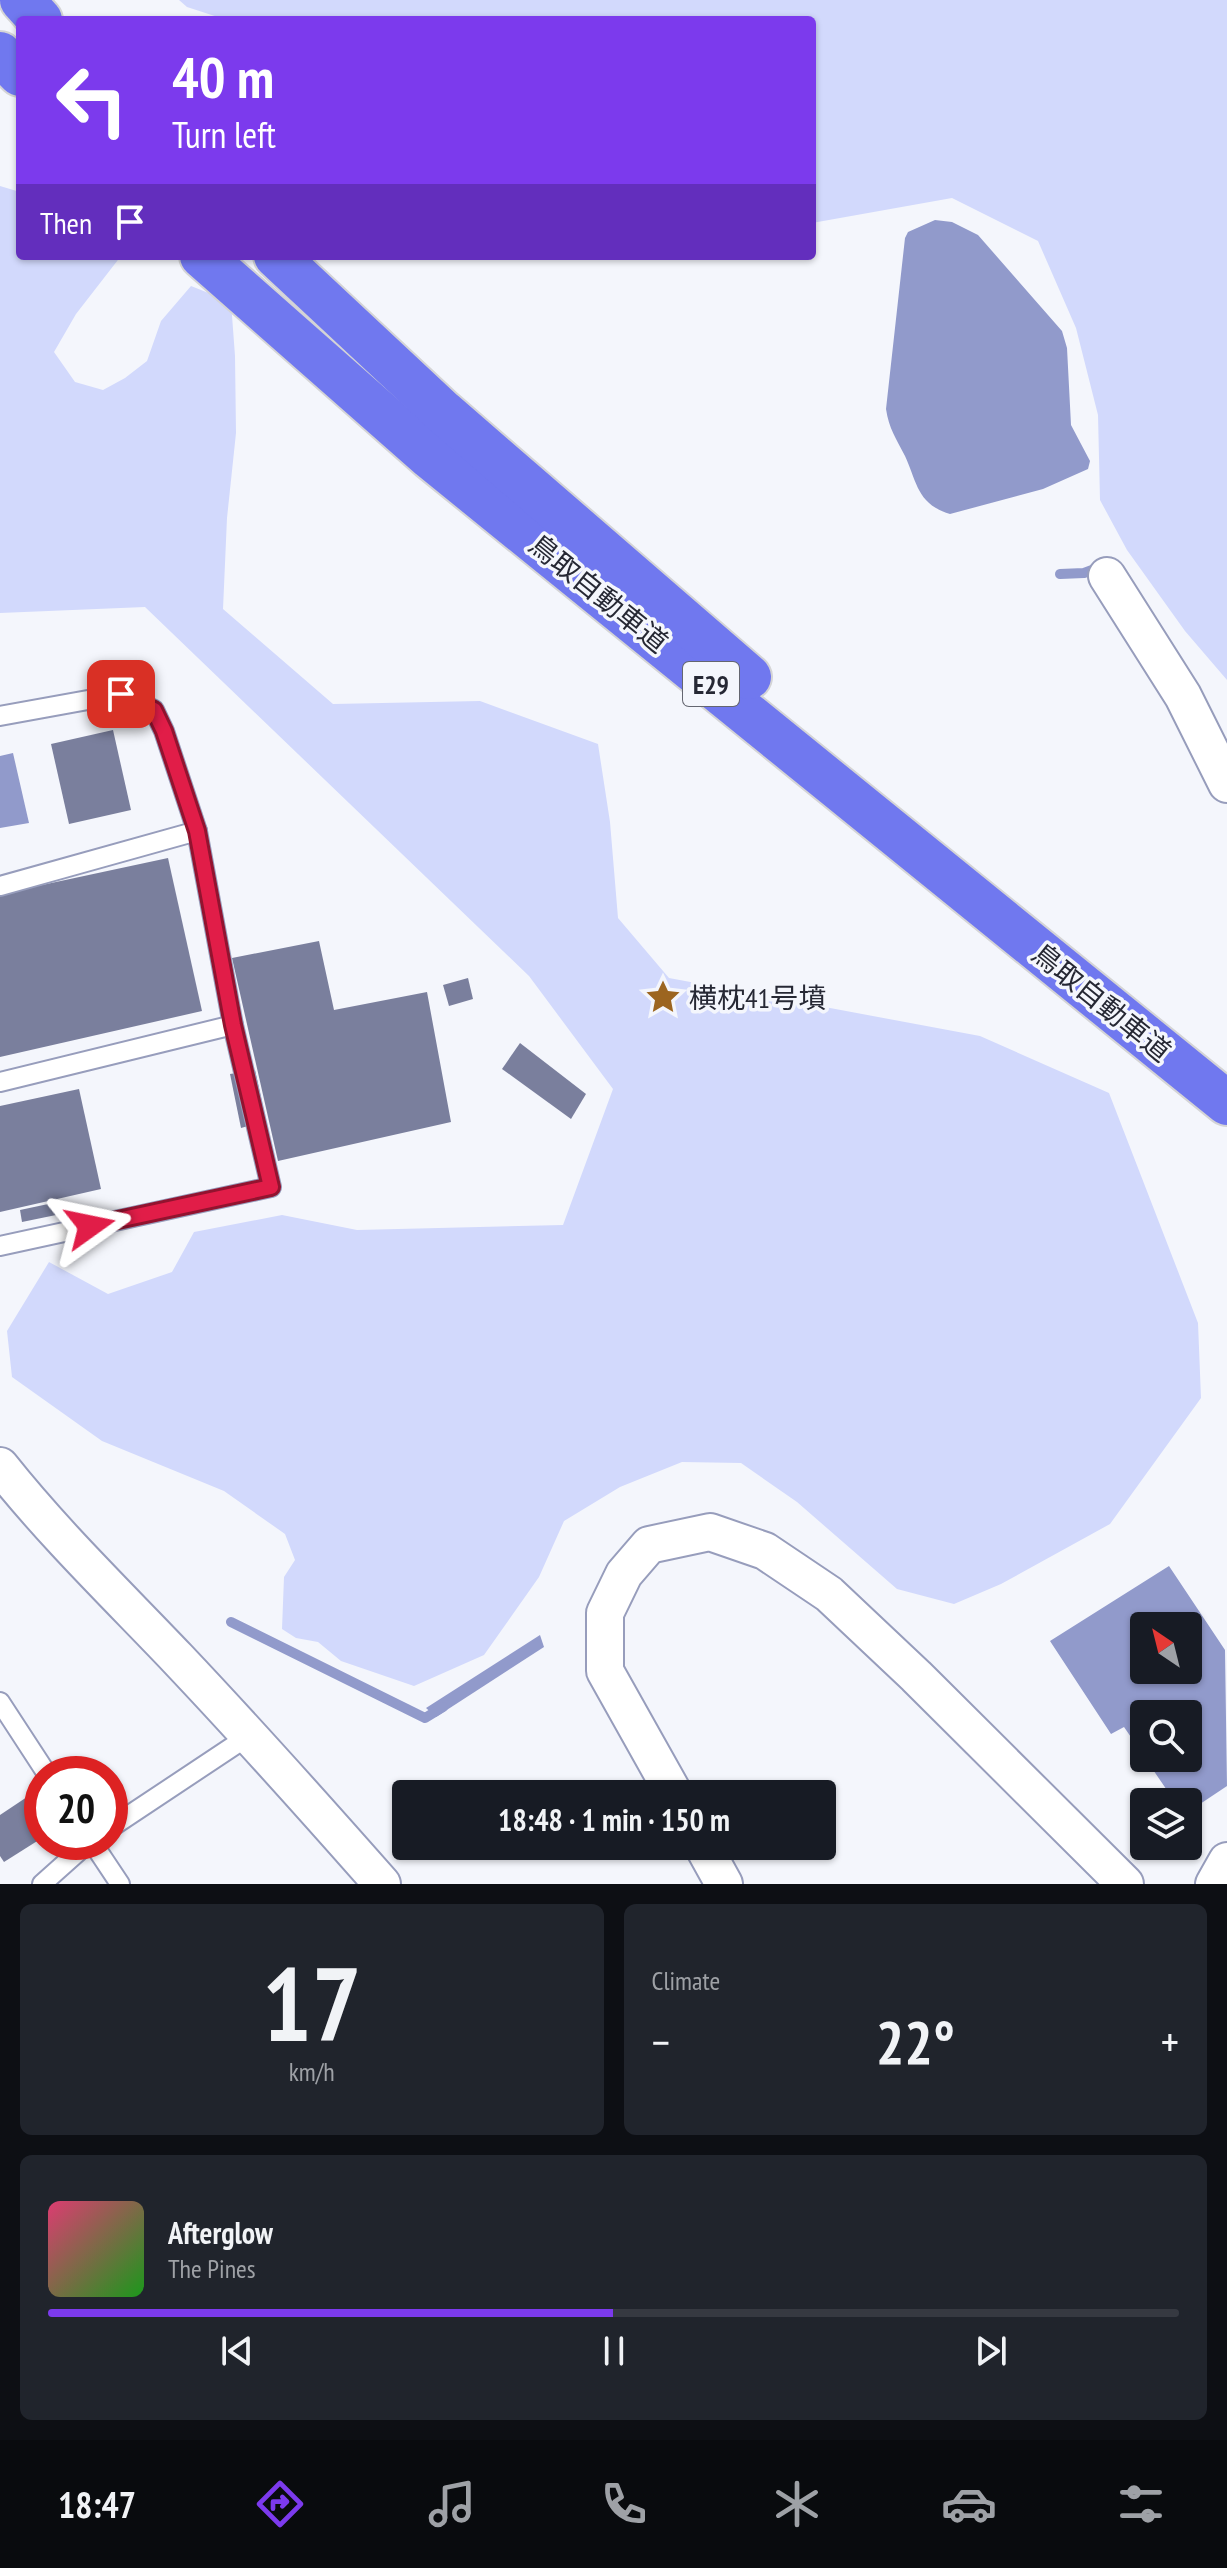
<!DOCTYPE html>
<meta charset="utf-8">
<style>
:root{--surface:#171b24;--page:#20242c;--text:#f1f3f6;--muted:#9ea1a6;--line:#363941;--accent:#7c3aed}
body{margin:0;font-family:"PT Sans Narrow","Noto Sans JP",sans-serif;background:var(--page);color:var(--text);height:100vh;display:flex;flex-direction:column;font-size:30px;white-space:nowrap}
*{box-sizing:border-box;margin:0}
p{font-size:26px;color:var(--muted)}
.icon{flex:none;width:44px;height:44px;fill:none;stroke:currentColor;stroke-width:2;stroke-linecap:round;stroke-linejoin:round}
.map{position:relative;height:1884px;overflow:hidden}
.sheet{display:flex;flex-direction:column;gap:20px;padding:20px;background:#0d0f14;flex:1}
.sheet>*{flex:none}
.banner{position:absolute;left:16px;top:16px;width:800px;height:244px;border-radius:8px;box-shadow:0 2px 6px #0004;background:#7c3aed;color:#fff;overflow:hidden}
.needle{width:52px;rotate:325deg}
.tools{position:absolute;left:1130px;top:1612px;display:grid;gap:16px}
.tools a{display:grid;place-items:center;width:72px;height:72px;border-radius:8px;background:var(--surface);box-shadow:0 2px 6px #0004;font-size:40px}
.speed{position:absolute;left:24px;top:1756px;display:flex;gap:16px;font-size:40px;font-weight:700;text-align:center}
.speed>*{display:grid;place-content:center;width:104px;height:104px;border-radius:50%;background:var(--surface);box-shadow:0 2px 6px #0004;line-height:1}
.speed .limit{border:12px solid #d22;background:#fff;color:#111}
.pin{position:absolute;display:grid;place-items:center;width:68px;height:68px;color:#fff;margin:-34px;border-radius:16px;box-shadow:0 4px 12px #0006}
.me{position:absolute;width:88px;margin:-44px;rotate:78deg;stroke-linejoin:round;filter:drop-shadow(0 0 6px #0008)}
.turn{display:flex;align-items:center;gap:28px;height:168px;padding:0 24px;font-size:36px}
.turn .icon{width:104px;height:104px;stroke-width:2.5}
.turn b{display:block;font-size:56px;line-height:68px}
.then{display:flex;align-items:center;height:76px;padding:0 24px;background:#0003;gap:16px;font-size:30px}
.big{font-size:60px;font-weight:600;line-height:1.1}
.sheet .widget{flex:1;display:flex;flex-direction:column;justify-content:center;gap:12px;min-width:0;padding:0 28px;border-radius:12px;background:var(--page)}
.sheet .dial{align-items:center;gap:0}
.dial b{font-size:104px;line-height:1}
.song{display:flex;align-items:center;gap:24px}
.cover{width:96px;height:96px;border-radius:12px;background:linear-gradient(135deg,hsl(340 70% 55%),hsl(120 70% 35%))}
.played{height:8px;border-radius:4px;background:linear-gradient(90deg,var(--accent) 50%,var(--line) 50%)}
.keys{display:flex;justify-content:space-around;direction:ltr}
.heat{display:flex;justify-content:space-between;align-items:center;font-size:44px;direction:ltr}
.sheet .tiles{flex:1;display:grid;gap:20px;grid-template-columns:1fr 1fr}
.widget:last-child{grid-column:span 2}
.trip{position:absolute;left:392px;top:1780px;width:444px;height:80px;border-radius:8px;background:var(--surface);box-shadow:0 2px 6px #0004;font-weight:600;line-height:80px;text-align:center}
.menu{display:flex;height:128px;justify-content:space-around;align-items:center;background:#090b0e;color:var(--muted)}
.menu .icon{width:56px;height:56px}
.menu .on{color:var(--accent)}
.menu b{font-size:36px;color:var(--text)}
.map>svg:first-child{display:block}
.green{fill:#d2d9fc}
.water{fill:#919acb;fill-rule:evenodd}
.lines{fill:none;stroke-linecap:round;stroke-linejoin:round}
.stream{stroke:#919acb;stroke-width:10}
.building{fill:#7a7f9d}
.service-casing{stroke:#979dbc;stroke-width:22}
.minor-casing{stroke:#979dbc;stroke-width:40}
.motorway-casing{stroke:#d4d4d6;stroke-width:48}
.service{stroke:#fff;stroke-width:18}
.minor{stroke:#fff;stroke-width:36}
.motorway{stroke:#7078ef;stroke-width:44}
.route-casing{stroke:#92132f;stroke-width:20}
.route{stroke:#e11d48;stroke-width:14}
.labels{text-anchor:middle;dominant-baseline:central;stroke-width:7;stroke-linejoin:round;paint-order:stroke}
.shield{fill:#f4f6fc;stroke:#646670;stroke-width:2}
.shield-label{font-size:26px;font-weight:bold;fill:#262834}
.street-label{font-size:28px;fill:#262834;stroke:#f4f6fc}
.poi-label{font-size:28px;fill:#262834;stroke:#f4f6fc;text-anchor:start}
</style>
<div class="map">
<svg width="1227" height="1884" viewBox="0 0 1227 1884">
<rect width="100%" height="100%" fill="#f4f6fc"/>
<g class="green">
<polygon points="179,0 1227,0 1227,680 1185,631 1127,550 1100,500 1098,415 1076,328 1038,241 952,198 812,223 812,20 227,20 187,7"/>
<polygon points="0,186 20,192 20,256 121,256 76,314 54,352 75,382 103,390 125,378 147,361 161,321 191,286 231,302 235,356 236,433 227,518 223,609 333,704 480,701 598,744 610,822 618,918 669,978 980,1036 1109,1093 1198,1323 1201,1398 1110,1524 1001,1584 954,1604 897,1589 797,1502 741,1463 682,1462 620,1487 564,1521 539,1577 484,1655 414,1686 341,1661 318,1642 296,1638 282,1629 284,1577 295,1560 285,1534 224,1491 102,1441 12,1377 7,1331 49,1262 108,1294 172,1272 194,1232 282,1215 357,1230 563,1225 613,1089 529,976 145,607 0,613"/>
</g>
<g class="water">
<path d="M935 220 952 222 978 235 1062 331 1067 348 1071 425 1090 461 1088 469 1043 489 950 514C917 504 917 482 905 456 896 438 889 429 886 409L905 238 908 232Z"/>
<polygon points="13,753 29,823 0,828 0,756"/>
<path d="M1169 1566 1225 1650 1227 1786 1188 1812V1802H1175L1145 1758H1188V1714H1144V1756L1124 1727 1111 1734 1050 1641ZM1144 1626H1188V1670H1144Z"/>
<polygon points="540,1635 544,1647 436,1717 426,1708"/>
</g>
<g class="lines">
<g class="stream">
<polyline points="1060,574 1084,573 1100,567"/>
<polyline points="231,1622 425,1718 443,1707"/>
</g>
</g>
<g class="building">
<polygon points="113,730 131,810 69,824 51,744"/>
<polygon points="168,858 202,1011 0,1057 0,894"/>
<polygon points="319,941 334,1010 427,992 451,1122 278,1161 232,958"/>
<polygon points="468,978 473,999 449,1006 443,985"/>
<polygon points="520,1043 586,1094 571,1119 502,1069"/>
<polygon points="255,1070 266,1121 241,1128 230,1074"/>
<polygon points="79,1089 101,1189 0,1212 0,1106"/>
<polygon points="53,1203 56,1215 22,1222 20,1210"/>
<polygon points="33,1793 42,1805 42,1838 4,1862 0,1856 0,1815"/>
</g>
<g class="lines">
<g class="service-casing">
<g id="service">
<polyline points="0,716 121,694 154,710 164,731 197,831 233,1025 271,1187 0,1246"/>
<polyline points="0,886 197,831"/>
<polyline points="0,1082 233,1025"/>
<polyline points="0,1702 47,1774"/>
<polyline points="110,1828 250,1735"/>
<polyline points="92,1842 120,1884"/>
<polyline points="42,1884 89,1842"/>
</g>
</g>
<g class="minor-casing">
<g id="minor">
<polyline points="1107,576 1183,696 1227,784"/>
<path d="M0 1466C54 1534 117 1595 177 1658 247 1732 315 1808 382 1884"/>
<polyline points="674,1794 605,1671 605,1613 624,1574 649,1545 710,1532 765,1551 829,1594 916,1676 1125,1884"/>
<polyline points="703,1846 724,1884"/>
<polyline points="1214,1884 1227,1861"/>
</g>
</g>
<g class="motorway-casing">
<g id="motorway">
<polyline points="22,0 40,20"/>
<polyline points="0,54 20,74"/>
<polyline points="202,256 430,457 1227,1103"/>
<polyline points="276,256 443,412 749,677"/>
</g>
</g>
<use href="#service" class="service"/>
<use href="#minor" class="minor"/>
<use href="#motorway" class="motorway"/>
</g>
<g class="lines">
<g class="route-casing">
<polyline id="route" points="90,1226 271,1187 233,1025 197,831 164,731 154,710 121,694"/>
</g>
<use href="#route" class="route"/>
</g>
<defs>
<g id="sight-bare" transform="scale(2.76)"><path d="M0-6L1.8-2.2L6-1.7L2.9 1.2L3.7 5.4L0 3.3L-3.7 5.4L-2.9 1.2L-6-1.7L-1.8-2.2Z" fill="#9c6520" stroke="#f4f6fc" stroke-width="2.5" paint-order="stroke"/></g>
</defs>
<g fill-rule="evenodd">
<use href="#sight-bare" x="663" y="997"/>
</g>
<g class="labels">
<rect class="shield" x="683" y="662" width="56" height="44" rx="6"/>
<g class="shield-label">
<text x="711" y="684">E29</text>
</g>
<g class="street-label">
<text transform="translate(599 593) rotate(39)">鳥取自動車道</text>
<text transform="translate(1102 1002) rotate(39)">鳥取自動車道</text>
</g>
<g class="poi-label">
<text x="689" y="997">横枕41号墳</text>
</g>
</g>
</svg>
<div class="tools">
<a><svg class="needle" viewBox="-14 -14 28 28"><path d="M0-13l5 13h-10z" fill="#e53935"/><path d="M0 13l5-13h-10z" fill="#9ea1a6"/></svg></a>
<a><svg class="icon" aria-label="search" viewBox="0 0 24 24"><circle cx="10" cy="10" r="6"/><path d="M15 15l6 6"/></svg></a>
<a><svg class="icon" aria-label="layers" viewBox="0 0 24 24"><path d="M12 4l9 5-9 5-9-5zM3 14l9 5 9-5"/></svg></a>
</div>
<div class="speed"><div class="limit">20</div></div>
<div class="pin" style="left:121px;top:694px;background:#d93025"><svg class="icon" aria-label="arrive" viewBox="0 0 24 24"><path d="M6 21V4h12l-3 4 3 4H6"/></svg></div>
<svg class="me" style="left:90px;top:1226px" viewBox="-20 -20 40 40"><path d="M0-17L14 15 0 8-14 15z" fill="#e11d48" stroke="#fff" stroke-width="4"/></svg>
<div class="trip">18:48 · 1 min · 150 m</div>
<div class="banner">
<div class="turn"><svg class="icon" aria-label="left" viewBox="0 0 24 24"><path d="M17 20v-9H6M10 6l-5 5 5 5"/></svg><div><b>40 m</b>Turn left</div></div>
<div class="then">Then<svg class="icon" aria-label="arrive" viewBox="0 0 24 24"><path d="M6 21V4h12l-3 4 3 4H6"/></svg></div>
</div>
</div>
<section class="sheet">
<div class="tiles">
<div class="widget dial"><b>17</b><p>km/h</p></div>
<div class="widget"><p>Climate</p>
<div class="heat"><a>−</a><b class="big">22°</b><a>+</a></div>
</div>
<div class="widget">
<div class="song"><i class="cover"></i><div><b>Afterglow</b><p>The Pines</p></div></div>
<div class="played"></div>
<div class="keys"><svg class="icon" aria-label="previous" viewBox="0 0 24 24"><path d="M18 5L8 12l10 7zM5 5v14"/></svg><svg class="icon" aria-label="pause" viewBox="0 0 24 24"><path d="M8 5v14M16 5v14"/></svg><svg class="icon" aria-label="next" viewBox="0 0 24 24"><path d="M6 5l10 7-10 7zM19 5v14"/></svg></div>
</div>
</div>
</section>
<nav class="menu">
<b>18:47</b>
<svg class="icon on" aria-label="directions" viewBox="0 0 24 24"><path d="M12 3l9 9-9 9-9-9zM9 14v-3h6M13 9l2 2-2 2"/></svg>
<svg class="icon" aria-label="music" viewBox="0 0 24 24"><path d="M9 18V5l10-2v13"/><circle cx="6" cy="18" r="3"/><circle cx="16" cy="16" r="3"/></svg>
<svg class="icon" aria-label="phone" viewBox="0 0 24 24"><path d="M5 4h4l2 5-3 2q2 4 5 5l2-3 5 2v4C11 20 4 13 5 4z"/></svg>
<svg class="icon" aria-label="climate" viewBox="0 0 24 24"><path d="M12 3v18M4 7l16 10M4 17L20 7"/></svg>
<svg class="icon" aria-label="car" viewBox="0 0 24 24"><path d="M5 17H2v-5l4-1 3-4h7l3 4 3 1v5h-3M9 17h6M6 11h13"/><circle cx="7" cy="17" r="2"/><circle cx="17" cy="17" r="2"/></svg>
<svg class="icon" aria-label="filters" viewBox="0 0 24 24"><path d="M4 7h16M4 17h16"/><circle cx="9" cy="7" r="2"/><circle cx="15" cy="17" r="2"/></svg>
</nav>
